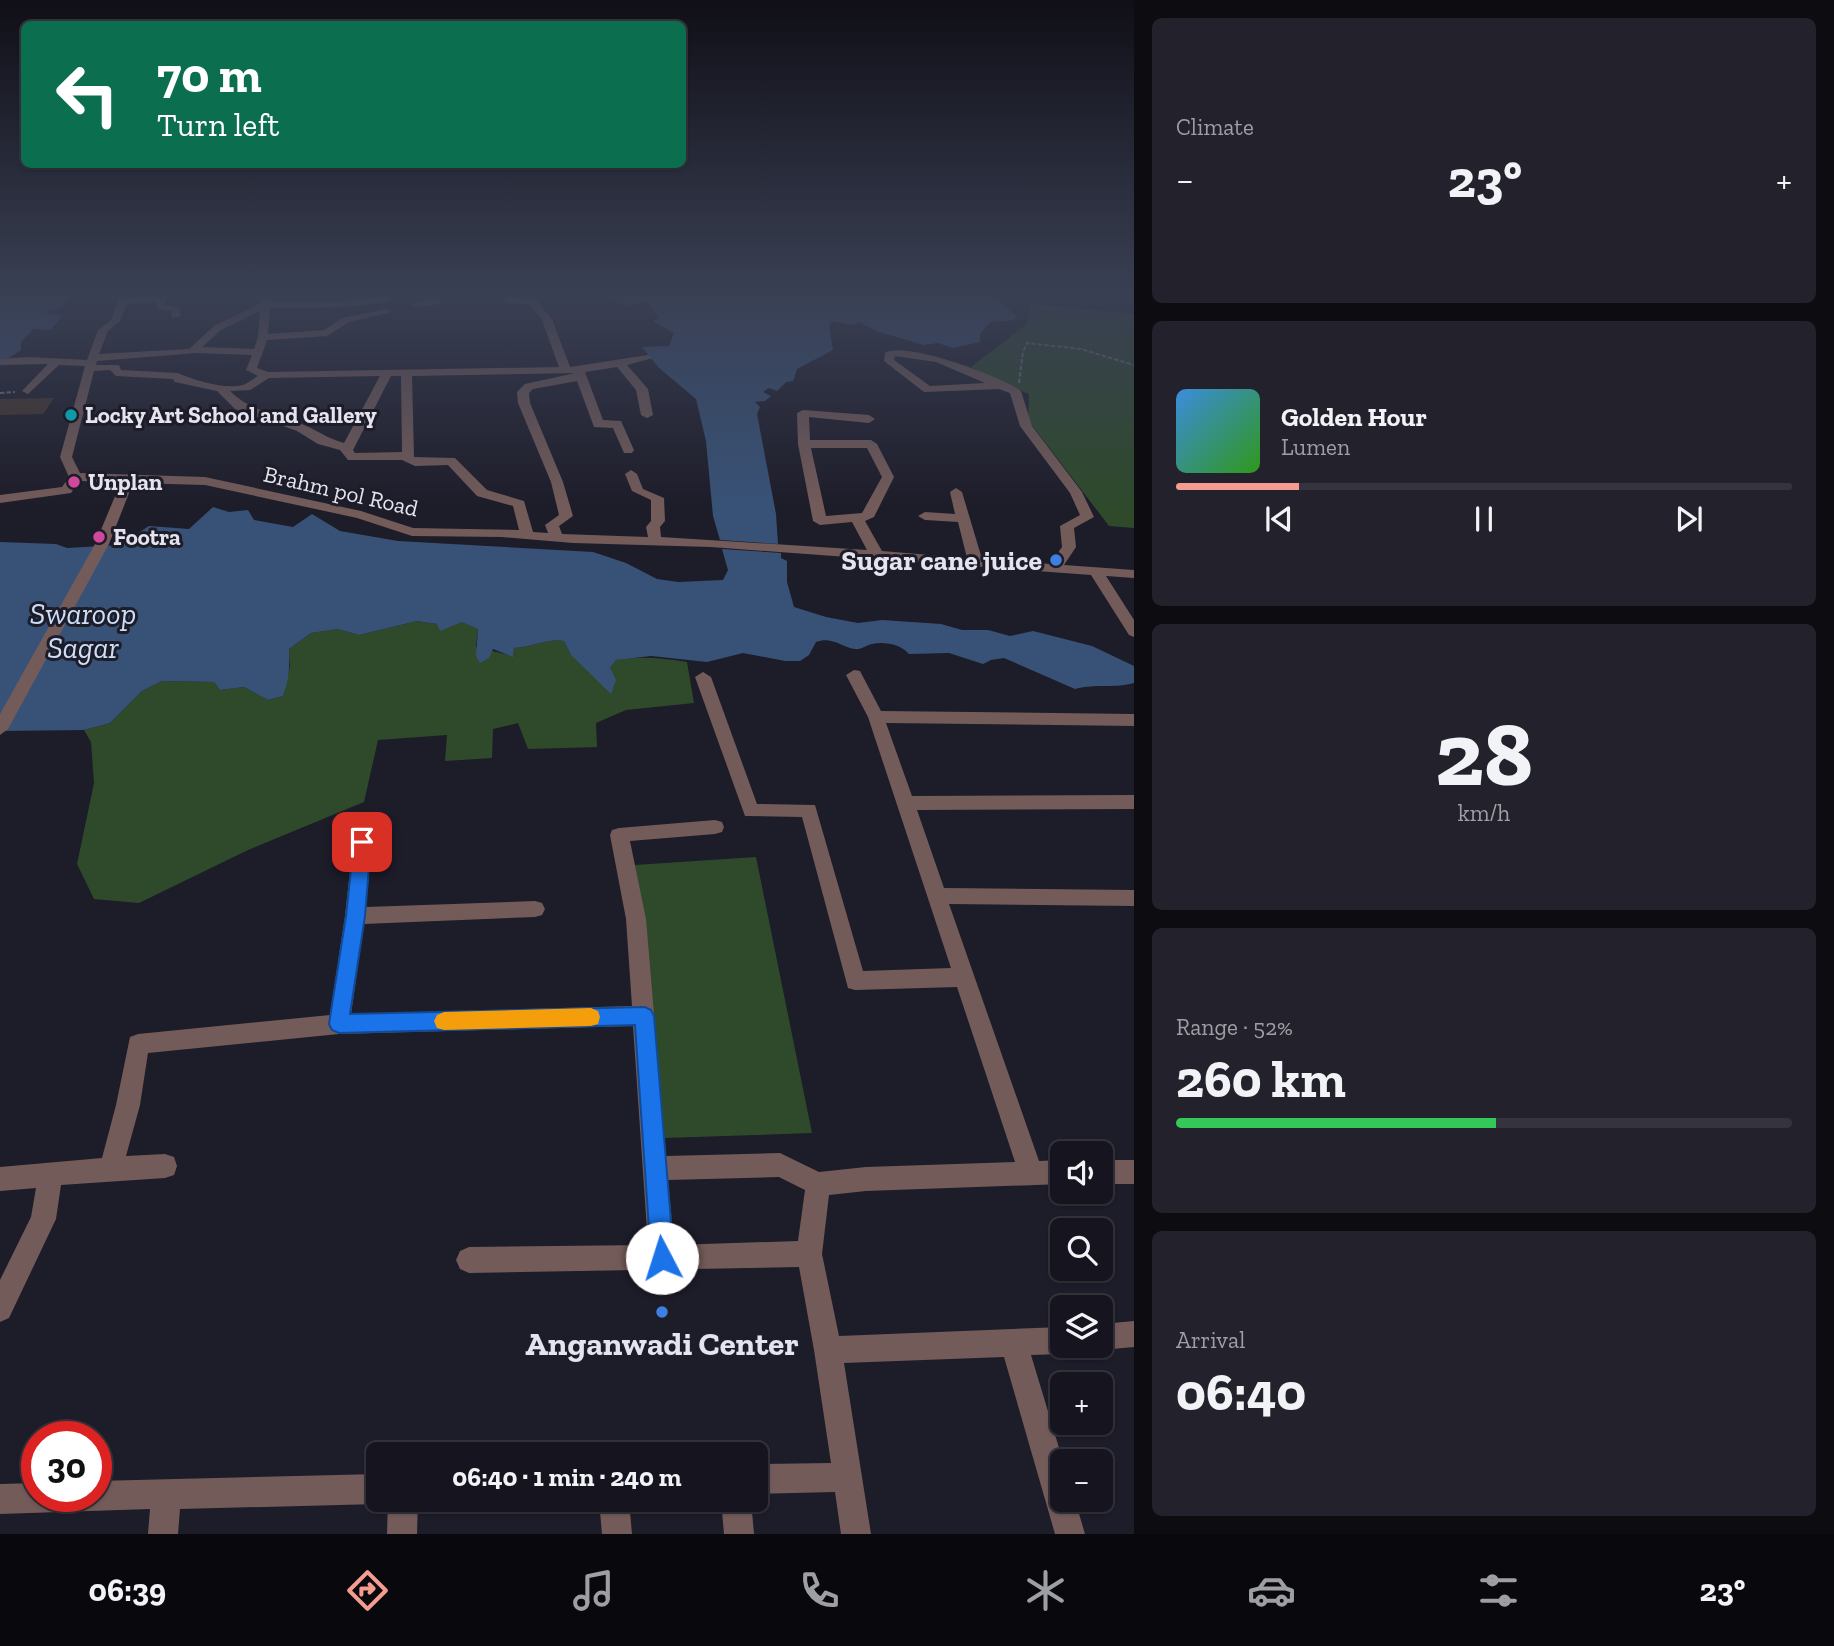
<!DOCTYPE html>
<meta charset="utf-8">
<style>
:root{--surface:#16151f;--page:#23222c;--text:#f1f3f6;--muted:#9e9fa4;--line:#35343d;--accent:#f59c90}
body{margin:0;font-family:"Zilla Slab",serif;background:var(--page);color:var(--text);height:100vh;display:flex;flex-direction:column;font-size:26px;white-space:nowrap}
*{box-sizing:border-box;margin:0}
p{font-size:23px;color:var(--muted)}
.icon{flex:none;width:38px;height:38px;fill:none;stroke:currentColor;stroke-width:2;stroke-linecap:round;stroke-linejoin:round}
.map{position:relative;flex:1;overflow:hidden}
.details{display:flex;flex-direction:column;gap:18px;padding:18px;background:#0c0c11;width:700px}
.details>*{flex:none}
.hud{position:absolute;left:21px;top:21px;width:665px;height:147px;border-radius:10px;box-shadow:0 2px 5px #0004,0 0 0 2px var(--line);background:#0b6e4f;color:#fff;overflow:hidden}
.controls{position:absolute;left:1050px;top:1141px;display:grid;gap:14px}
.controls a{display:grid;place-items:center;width:63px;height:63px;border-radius:10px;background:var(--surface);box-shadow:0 2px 5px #0004,0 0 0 2px var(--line);font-size:35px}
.speed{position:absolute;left:21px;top:1421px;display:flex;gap:14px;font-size:35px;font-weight:700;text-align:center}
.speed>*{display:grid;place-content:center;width:91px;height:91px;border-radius:50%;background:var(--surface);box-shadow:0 2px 5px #0004,0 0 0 2px var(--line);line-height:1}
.speed .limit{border:10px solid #d22;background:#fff;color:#111}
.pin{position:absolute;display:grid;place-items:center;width:60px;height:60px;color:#fff;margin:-30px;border-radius:14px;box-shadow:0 4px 10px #0006}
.me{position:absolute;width:77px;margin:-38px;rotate:355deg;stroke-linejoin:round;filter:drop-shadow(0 0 5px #0008)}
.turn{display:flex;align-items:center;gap:24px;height:147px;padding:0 21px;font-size:32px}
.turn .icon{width:91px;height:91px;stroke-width:2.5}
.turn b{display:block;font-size:49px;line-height:60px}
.big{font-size:52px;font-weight:800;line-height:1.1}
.details .widget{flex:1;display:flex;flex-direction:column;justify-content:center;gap:10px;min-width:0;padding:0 24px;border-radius:10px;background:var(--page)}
.details .dial{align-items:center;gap:0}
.dial b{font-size:91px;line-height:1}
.song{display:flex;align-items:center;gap:21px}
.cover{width:84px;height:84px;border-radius:10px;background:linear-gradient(135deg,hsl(210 70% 55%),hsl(110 70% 35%))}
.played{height:7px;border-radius:4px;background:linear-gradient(90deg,var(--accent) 20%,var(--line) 20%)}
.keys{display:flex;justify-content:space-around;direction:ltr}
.heat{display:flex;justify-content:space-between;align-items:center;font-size:38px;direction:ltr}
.charge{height:10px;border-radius:5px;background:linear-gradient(90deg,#34c759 52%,var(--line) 0)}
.trip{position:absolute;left:366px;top:1442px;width:402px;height:70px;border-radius:10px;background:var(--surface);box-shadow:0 2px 5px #0004,0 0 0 2px var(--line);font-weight:800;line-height:70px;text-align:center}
.dock{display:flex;height:112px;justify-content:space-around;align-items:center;background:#09080c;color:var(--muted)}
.dock .icon{width:49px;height:49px}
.dock .active{color:var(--accent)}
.dock b{font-size:32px;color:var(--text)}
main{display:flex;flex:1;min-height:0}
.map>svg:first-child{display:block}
.green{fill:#2e4a2b}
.water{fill:#385277}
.building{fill:#41342b}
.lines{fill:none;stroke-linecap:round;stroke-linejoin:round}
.path{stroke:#767580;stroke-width:2;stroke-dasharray:4.5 2;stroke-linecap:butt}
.minor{fill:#735b59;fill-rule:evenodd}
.route{fill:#1a73e8;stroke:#114b97;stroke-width:2}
.slow{fill:#f59e0b}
.culture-dot{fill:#0f9aa8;stroke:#1d1c29;stroke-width:2.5}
.hotel-dot{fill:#d1479c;stroke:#1d1c29;stroke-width:2.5}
.shop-dot{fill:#3f7fe0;stroke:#1d1c29;stroke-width:2.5}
.labels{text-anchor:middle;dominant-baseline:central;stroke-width:6;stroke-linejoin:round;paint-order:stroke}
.far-poi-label{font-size:23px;font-weight:bold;fill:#e5e4ee;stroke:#1d1c29;text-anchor:start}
.far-street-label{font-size:23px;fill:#e5e4ee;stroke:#1d1c29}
.poi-label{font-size:28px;font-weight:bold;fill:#e5e4ee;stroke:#1d1c29;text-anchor:end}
.water-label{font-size:30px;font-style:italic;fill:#ccdef8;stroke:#1d1c29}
.near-poi-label{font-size:33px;font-weight:bold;fill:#e5e4ee;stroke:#1d1c29}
</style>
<main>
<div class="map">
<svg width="1134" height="1534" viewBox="0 0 1134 1534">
<rect width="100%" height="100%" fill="#1d1c29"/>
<g class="green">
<polygon points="1030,304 1134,314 1134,528 1109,526 1028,420 1029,394 1000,383 971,367 1027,324"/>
<path d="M417 621 437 624 462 621 478 629 476 647 513 656 514 648C532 647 548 638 564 641L571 655 610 668 616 660C641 656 662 658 687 662L694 703 626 710 596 723 597 747 528 749 518 723 493 729 492 758 445 761 447 735 378 740 364 802 248 850 139 903 94 899 77 864 94 783 91 742 84 730 110 723 142 691 162 681 214 682 220 690 244 687 268 700 283 696 290 666 289 649 311 633 338 629 359 635Z"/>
<polygon points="756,857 812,1133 665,1138 635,865"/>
</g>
<g class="water">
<polygon points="0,293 71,293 61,308 45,311 47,314 64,315 50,330 33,329 21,342 21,350 9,358 0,360"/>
<path d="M609 293H987C1001 298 1006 309 1018 316L1014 320 990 322 980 334V342L953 348 938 343 924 345 876 331 859 322 853 325 832 321 829 325 833 350 797 369 793 381 786 382 777 391 769 388 763 392 771 396 765 401 755 402 760 407 757 414 776 514 778 544 720 540 713 516 706 441 696 399 658 367 642 347 669 346 674 333 652 321 659 318 649 305 650 302C630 301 624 314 609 293Z"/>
<path d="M213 507 229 512 248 510 254 520 293 527 312 514 340 531 398 541 593 552 626 563 657 579 678 582 723 580 728 570 722 549 781 553V558L787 561V582L794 607 826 617 858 623 882 620 941 624 962 630H988L1010 636 1033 631 1092 646 1134 666V683C1111 689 1097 683 1075 689L1004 658 991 660 983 664 949 653 909 654C901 644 884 641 872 644 866 645 861 650 855 649 841 647 832 636 816 642L809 655 800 661H785L743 653 707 662 651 656 616 660 610 668 616 680 611 694 571 655 564 641C548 638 532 647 514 648L513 657 493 649 489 658 480 663 476 656 478 629 462 622 440 631 437 624 417 621 359 635 338 629 311 633 289 649C290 666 289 680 283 696L268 700 244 687 220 690 214 682 162 681 142 691 110 723 84 730 0 731V542L56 544 67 548 119 545 149 526 189 529Z"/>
</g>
<polygon class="building" points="54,398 43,414 0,415 0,399"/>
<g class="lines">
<g class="path">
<polyline points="1019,383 1023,352 1027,343 1081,349 1134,365"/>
<polyline points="0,393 15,392"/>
</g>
<g class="minor">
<path d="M121 293H131L129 298 165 297V305L179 307 181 316 172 318 171 311 157 309 156 302 127 304 120 321 108 331 99 354 189 349 214 326 261 303 265 294 268 293 273 296 271 302 342 301 388 296 393 299 388 302 342 307 270 308 268 334 324 330 342 318 387 309 392 312 349 322 327 336 267 340 257 368 268 372 559 367 542 320 529 304 507 303 500 293H510L513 298 535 299 552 319 570 367 648 355 653 358 627 365 648 389 653 415 647 418 641 415 636 390 617 367 585 372 603 420 621 421 634 450 632 453H624L613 428 594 427 577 381 533 389 529 393 530 403 563 482 573 516 559 526 562 534 648 537 646 527 651 521V500L632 491 625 474 631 470 637 474 643 489 664 498 665 521 660 527 661 537 867 550 852 522 820 525 813 521 798 444 797 413 803 410 869 415 875 419 869 423 809 417 810 440H871L877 444 894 477 874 517 865 521 882 551 967 558 958 522 925 520 918 516 925 512 955 514 950 492 956 488 962 492 982 559 1050 564 1062 547 1060 526 1080 515 1070 493 1020 426 1010 393 999 389 924 392 884 361 885 353C904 340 1003 377 1021 391L1032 426 1082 492 1094 517 1074 528 1076 547 1064 565 1134 570V578L1106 576 1134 620V637L1129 635 1091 575 711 547 573 543 502 537 412 536 357 518 205 485 133 483 109 544 8 729 0 735V714L95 544 121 482 79 481 71 493 0 503V495L62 487 69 477 60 457 85 366 59 365 28 394 22 391 48 364 0 365V359L28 357 87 360 98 330 111 320ZM260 311 258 337 254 349 202 347 221 330ZM197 353 252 355 246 370 258 376C254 378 248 383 243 385 224 390 194 380 178 373L121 370 119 365H96L97 361ZM895 356 936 362 985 383 930 386 894 360ZM110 370 116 376 173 379 175 382 217 391 235 409 297 431 318 444 340 450 348 460H402L415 466 448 465 477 496 513 506 519 530 413 528 361 511 205 477 80 473 72 457 94 371ZM575 373 525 384 517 392 518 403 551 482 559 515 545 525 548 533 533 532 524 501 487 490 455 458 414 457 412 376ZM380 376 344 443C329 439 318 431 304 425 278 414 251 412 230 391L250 390 269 378ZM391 376H401L402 452 355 453 353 450ZM811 448H867L882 477 862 513 826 516Z"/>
<polygon points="431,293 454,293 440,297 439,304 416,307 411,304 431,300"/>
<path d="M854 670 860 671 881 711 1134 714V726L886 723 912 796 1134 795V809L917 810 944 888 1134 890V906L949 904 1039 1161 1062 1160V1184L866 1191 829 1195 822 1254 839 1336 1062 1327V1346H1073L1072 1350 1062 1354 1031 1355 1063 1461 1062 1500H1075L1085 1534H1055L1004 1357 844 1363 871 1534H841L835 1492 756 1494V1464L831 1463 814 1350 799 1267 469 1273 460 1269 456 1260 460 1251 469 1247 648 1245 633 1026 339 1034 148 1053 140 1105 126 1156 165 1154 174 1157 177 1166 174 1175 165 1178 61 1185 56 1219 9 1318 0 1322V1280L31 1217 36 1188 0 1191V1167L102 1158 116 1105 130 1037 138 1034 330 1015 345 916 356 817 359 812H371L374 817 366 907 535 901 542 903 545 909 542 915 535 917 364 924 351 1014 632 1006 626 919 610 835 612 830 619 828 715 820 722 822 724 827 722 832 715 834 630 841 646 919 666 1156 780 1153 819 1172 866 1167 1015 1162 957 987 855 990 848 988 802 817 745 816 695 677 703 672 711 677 757 804 815 805 863 971 951 968 868 717 846 675ZM779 1177 805 1190 798 1241 674 1245 668 1180Z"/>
<rect x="1101" y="1160" width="33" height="24"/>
<polygon points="1134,1321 1134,1347 1101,1350 1091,1347 1101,1346 1101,1324"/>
<polygon points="378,1474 378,1500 388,1500 378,1504 180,1509 178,1534 148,1534 150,1509 0,1514 0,1484 37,1483 37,1496 96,1496 96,1481"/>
<polygon points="388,1500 418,1500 417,1534 387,1534"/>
<polygon points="599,1500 629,1500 632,1534 602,1534"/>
<polygon points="721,1500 751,1500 754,1534 724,1534"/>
</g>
</g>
<linearGradient id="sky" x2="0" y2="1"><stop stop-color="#100f17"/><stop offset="0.58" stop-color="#3a4054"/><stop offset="1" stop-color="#3a4054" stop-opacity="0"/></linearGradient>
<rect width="1134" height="508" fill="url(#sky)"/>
<polygon class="route" points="362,835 368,837 371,842 365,916 350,1014 645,1007 651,1010 654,1016 674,1258 671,1266 662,1270 654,1266 651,1258 635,1025 339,1033 332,1030 329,1024 346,916 354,842 356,837"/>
<polygon class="slow" points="591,1008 598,1011 600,1017 598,1024 591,1026 444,1030 437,1028 434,1021 437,1015 444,1012"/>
<circle class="culture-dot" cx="71" cy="415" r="7"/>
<g class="hotel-dot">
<circle cx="74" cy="482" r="7"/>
<circle cx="99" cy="537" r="7"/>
</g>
<g class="shop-dot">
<circle cx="1056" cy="560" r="7"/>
<circle cx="662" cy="1312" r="7"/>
</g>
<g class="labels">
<g class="far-poi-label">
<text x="85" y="415">Locky Art School and Gallery</text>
<text x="88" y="482">Unplan</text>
<text x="113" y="537">Footra</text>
</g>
<g class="far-street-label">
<text transform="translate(341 491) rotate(13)">Brahm pol Road</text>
</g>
<g class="poi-label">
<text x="1042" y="560">Sugar cane juice</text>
</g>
<g class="water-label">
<text x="83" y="614">Swaroop<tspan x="83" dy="34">Sagar</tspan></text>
</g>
<g class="near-poi-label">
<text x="662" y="1343">Anganwadi Center</text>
</g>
</g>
</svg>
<div class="controls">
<a><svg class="icon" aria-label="sound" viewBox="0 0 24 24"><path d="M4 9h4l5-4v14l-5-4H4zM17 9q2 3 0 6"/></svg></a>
<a><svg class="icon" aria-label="search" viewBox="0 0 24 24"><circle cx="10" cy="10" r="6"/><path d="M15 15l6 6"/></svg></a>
<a><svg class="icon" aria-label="layers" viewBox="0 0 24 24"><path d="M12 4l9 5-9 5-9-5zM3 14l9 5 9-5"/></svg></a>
<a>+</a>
<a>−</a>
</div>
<div class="speed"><div class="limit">30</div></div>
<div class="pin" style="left:362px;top:842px;background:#d93025"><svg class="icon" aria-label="arrive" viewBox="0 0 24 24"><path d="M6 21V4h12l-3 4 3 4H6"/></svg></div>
<svg class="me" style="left:662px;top:1258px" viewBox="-20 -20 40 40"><circle r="19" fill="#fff"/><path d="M0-13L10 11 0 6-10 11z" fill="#1a73e8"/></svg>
<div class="trip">06:40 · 1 min · 240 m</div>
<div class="hud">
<div class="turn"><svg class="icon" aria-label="left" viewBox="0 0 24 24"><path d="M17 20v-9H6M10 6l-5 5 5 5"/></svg><div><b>70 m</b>Turn left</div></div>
</div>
</div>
<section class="details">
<div class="widget"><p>Climate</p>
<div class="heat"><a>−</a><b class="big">23°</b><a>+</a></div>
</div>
<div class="widget">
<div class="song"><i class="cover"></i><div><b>Golden Hour</b><p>Lumen</p></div></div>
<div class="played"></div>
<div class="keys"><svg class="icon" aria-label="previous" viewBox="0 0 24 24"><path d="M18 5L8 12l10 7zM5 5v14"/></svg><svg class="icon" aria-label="pause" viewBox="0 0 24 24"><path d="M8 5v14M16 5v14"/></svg><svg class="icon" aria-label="next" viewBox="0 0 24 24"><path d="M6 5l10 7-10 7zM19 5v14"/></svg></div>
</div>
<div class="widget dial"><b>28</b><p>km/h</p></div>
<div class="widget"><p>Range · 52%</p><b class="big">260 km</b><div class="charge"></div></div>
<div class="widget"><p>Arrival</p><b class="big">06:40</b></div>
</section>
</main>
<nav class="dock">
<b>06:39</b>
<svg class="icon active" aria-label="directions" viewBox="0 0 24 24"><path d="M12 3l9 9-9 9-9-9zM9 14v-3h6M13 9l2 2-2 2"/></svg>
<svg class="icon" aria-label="music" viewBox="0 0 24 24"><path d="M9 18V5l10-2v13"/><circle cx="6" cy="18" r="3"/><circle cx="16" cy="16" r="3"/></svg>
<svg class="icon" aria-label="phone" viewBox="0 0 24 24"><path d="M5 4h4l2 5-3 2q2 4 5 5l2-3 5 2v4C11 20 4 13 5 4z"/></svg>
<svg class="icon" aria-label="climate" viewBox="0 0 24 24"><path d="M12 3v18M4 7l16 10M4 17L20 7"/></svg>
<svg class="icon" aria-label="car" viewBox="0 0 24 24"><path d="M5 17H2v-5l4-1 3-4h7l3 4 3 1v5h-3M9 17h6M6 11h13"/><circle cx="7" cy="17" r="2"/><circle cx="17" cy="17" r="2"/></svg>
<svg class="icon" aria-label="filters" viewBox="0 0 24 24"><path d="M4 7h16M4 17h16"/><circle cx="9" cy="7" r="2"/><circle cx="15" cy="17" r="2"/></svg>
<b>23°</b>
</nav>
